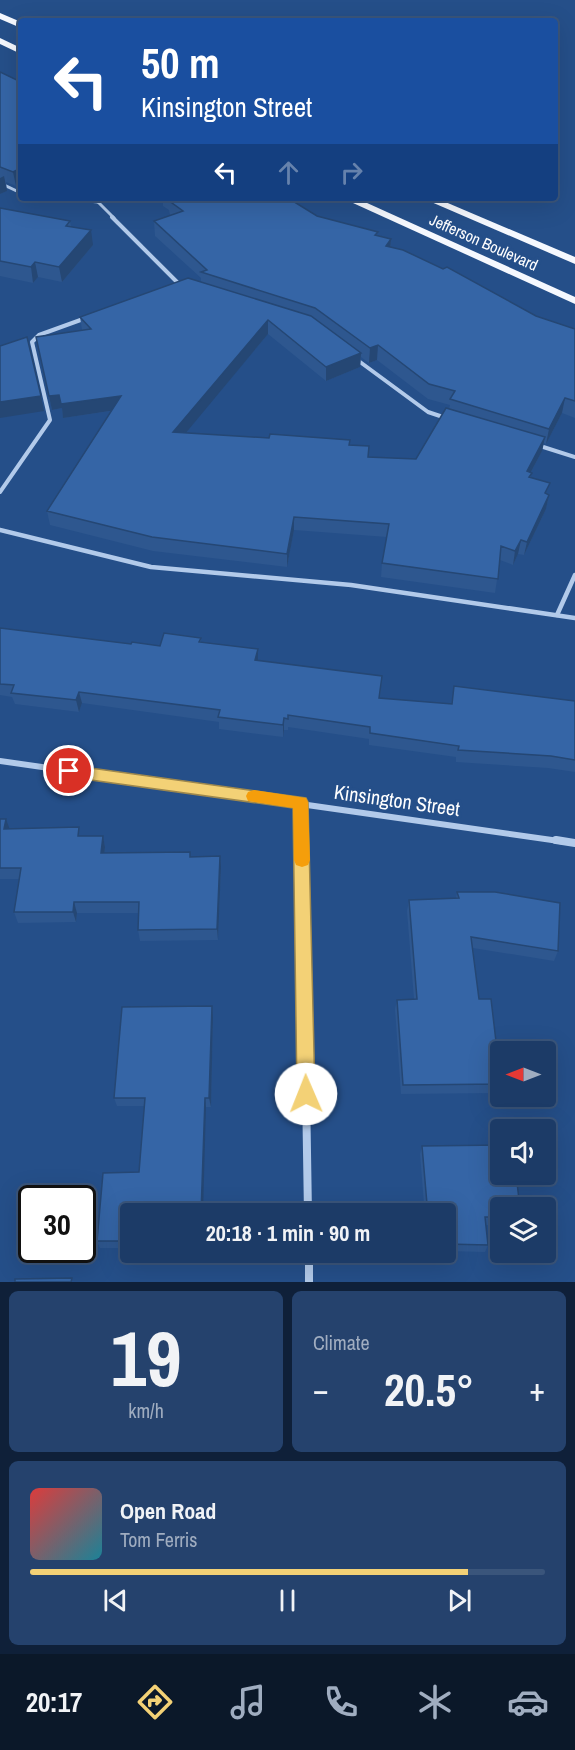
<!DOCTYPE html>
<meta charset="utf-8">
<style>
:root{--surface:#1c3b67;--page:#25426d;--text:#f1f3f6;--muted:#a0adc0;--line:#3a557b;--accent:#f3d176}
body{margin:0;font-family:"Archivo Narrow",sans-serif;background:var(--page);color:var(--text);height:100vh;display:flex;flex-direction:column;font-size:22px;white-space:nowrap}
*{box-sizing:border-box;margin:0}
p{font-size:20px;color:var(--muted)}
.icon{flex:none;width:33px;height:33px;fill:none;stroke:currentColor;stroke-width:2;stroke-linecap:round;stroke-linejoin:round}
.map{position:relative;height:1282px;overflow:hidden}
.panel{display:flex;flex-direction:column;gap:9px;padding:9px;background:#0f2039;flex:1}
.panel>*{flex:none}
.hud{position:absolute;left:18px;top:18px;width:540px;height:183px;border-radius:6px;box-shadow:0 6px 24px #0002,0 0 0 2px var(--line);background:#1a4fa0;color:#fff;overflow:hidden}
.needle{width:39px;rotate:270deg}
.tools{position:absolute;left:490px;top:1041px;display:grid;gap:12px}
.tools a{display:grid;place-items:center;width:66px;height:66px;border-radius:6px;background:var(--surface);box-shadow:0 6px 24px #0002,0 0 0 2px var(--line);font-size:30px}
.speed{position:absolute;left:18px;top:1185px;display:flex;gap:12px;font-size:30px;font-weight:700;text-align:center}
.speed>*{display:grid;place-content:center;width:78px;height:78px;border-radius:50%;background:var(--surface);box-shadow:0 6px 24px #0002,0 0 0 2px var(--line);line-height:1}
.speed .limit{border:3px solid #111;border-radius:9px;background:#fff;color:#111}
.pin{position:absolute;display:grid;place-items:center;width:51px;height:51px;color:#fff;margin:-26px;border:3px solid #fff;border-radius:50%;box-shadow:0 2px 6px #0007}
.me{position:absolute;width:66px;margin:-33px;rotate:359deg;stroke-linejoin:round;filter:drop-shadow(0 0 4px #0008)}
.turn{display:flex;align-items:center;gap:21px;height:126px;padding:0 24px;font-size:27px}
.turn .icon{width:78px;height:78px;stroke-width:2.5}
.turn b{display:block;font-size:42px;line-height:51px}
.lanes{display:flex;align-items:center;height:57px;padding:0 24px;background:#0003;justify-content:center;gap:30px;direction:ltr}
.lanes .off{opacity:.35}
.big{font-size:45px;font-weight:700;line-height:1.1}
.panel .widget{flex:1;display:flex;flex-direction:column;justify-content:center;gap:9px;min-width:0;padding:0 21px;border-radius:9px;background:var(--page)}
.panel .dial{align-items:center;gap:0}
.dial b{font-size:78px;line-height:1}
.song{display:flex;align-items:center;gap:18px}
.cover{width:72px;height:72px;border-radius:9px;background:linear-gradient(135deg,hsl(0 70% 55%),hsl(190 70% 35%))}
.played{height:6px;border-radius:3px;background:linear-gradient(90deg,var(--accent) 85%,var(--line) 85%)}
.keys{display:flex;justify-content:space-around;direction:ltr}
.heat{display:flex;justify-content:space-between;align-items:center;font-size:33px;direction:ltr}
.panel .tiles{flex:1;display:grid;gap:9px;grid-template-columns:1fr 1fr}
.widget:last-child{grid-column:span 2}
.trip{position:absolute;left:120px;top:1203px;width:336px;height:60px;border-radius:6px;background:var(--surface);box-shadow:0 6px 24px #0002,0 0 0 2px var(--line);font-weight:700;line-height:60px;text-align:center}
.dock{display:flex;height:96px;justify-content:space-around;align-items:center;background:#0b1829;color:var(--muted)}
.dock .icon{width:42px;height:42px}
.dock .current{color:var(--accent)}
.dock b{font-size:27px;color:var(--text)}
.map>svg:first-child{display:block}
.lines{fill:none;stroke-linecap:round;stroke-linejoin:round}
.lane-far2{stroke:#b2caea;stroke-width:3}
.lane-far1{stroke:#b2caea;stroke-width:4}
.lane{stroke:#b2caea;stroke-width:4.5}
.street-far1{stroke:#b2caea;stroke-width:6}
.street{stroke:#b2caea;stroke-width:8}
.primary{fill:#f5f8fe;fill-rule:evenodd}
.wall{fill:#2e578f;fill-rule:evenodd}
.shaded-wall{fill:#254774}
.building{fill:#3565a6;stroke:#254774;stroke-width:1.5}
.route{fill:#f3d176;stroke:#9e884d;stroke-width:1.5}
.slow{fill:#f59e0b}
.labels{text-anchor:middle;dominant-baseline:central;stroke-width:6;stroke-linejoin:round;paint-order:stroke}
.far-street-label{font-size:16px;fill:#fff;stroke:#254f89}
.street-label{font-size:20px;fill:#fff;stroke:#254f89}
</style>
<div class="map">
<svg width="575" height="1282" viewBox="0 0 575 1282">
<rect width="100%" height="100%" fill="#254f89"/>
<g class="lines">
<g class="lane-far2">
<polyline points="0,183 21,193"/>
<polyline points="59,198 98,202 114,218"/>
<polyline points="98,198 98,202 114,198"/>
</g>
<g class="lane-far1">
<polyline points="112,217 179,284"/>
<polyline points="356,359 428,412 446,418"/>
<polyline points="537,445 575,457"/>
<polyline points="0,492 50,420 32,342 39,335 86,318"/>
</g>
<g class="lane">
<polyline points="0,530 151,567 351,585 575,618"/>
<polyline points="557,615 575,575"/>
</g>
<g class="street-far1">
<polyline points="0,761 566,842"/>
<polyline points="301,803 302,842"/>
</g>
<g class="street">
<polyline points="302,840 308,1214"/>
<polyline points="556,840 575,843"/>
<polyline points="309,1252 309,1282"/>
</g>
<g class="primary">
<polygon points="0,13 21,22 21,28 0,19"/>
<polygon points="0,38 21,48 21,54 0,44"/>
<polygon points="342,198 356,198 575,297 575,304"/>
<polygon points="422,198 436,198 575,257 575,264"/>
</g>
</g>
<g class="wall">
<polygon points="0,72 21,82 21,184 16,186 6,182 7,191 0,194"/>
<path d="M163 198H288L317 216 391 239V247L536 316 575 329V418L562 413 546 444 544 443 542 451 531 472V478L547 494 549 495 546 509 524 555 518 554 513 565 500 560 495 593 381 577 382 563 387 537 294 530 287 567 153 551 50 525 47 511 111 411 63 418 62 408 52 410 36 337 82 330 80 317 201 282V278L155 236 154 221 170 215 169 210 163 206ZM268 334 326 381 360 367 361 357 369 363 377 360 428 399 450 405 449 409 416 459 368 457 349 445 185 433Z"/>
<polygon points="0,208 70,221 71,227 93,245 62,282 38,277 33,283 0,276"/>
<polygon points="0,628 131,644 160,646 201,638 201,642 258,661 382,676 380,698 451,704 454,686 575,701 575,772 548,768 456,762 456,757 369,745 369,739 288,727 288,730 284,730 283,737 219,729 219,722 82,703 79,712 15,704 12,697 0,695"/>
<polygon points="0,819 9,829 82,836 103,836 105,847 104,853 191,857 220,856 221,867 218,940 140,941 138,930 139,913 77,913 76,922 18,923 14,912 19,879 0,879"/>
<polygon points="457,892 558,951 554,961 473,948 479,999 501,1082 501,1085 498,1093 401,1094 395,1009 397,1000 414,999 407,911 409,900 456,899"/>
<polygon points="212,1006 213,1016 211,1107 206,1107 130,1214 130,1248 100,1248 97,1241 139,1172 144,1106 117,1106 114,1098"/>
<polygon points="422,1146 501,1208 501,1225 485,1225 488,1245 485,1252 446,1251 446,1214 414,1214 416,1204 424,1204 420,1154"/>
</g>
<g class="shaded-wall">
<polygon points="21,168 21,184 16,186 13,172"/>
<polygon points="4,176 7,191 0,194 0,178"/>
<polygon points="91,230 93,245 62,282 59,267"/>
<polygon points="391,239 390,254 386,246"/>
<polygon points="35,262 38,277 33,283 31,267"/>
<polygon points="268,320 268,334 175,446 173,432"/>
<polygon points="378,345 377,360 369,363 370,348"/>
<polygon points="361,353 360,367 326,381 326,367"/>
<polygon points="59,395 121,396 123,409 63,418 62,408 52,410 49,396"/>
<polygon points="41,396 44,411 0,418 0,402"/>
<polygon points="565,398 562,413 546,444 549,429"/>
<polygon points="545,437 542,451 524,485 527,471"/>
<polygon points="549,495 546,509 524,555 527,542"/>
<polygon points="294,517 294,530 287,567 287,554"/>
<polygon points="521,540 518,554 513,565 515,551"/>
<polygon points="258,649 258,661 255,660"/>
<polygon points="79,692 82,703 79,712 76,700"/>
<polygon points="284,718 284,730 283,737 283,725"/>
<polygon points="6,819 10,830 4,829"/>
<polygon points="103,836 105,847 103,864 101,853"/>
<polygon points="220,856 221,867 218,940 217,929"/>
<polygon points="74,902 77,913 76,922 73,912"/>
<polygon points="212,1006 213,1016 211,1107 209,1098"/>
<polygon points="205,1098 206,1107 203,1214 201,1214"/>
</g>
<g class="building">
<polygon points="0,72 21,82 21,168 13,172 0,167"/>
<polygon points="171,198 288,198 317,216 378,232 375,235 391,239 386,246 403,250 443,269 447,267 536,316 575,329 575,401 565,398 549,429 450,399 455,391 429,384 378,345 370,348 315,308 201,272 207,270 154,221 183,211 168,200 172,198"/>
<polygon points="0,208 70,221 66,226 91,230 59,267 35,262 31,267 0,261"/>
<polygon points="188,278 311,316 361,353 326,367 268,320 173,432 269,438 270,434 350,440 349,445 369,446 368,457 416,459 446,408 545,437 527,471 532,473 529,477 550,483 545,493 549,495 527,542 521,540 515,551 501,546 498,579 382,563 389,524 294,517 287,554 152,537 47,511 121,396 61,404 59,395 49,396 36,337 91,329 80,317"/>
<polygon points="27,337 41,396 0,402 0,346"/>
<polygon points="0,628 131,644 132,642 160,646 164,633 201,638 199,642 258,649 255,660 382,676 379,698 452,704 454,686 575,701 575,760 551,756 458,750 459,746 370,733 370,727 288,715 288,719 284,718 283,725 218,717 220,710 79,692 76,700 11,693 14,685 0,684"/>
<polygon points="0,819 6,819 4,829 79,827 78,836 103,836 101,853 190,852 190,857 220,856 217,929 138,930 139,902 74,902 73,912 14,912 21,868 0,868"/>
<polygon points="457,892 495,892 560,903 558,951 471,937 479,999 491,999 501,1084 403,1085 397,1000 417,999 409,900 459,898"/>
<polygon points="212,1006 209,1098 205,1098 201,1214 130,1214 130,1241 97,1241 103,1173 139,1172 145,1098 114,1098 122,1007"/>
<polygon points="501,1145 501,1174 516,1174 520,1208 501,1208 501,1217 485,1217 488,1245 446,1244 446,1214 417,1214 416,1204 427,1204 422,1146"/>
<polygon points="72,1278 71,1282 15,1282 15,1279"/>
</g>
<polygon class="route" points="69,765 306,798 308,802 315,1094 312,1100 306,1103 300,1100 297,1094 293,808 69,777 64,775 62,771 64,766"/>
<polygon class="slow" points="254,790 306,798 308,802 310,860 308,865 302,867 296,865 294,860 293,808 248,801 246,796 248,792"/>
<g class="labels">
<g class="far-street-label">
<text transform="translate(484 242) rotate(24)">Jefferson Boulevard</text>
</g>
<g class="street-label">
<text transform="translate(397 800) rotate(8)">Kinsington Street</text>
</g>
</g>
</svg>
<div class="tools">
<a><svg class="needle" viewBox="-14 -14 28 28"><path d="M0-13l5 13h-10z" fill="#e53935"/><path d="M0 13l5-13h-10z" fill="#a0adc0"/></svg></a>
<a><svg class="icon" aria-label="sound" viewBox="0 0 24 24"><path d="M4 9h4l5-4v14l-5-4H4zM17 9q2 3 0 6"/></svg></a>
<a><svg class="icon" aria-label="layers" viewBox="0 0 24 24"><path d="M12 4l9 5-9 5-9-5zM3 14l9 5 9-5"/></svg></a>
</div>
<div class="speed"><div class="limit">30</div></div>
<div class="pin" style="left:69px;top:771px;background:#d93025"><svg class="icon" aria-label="arrive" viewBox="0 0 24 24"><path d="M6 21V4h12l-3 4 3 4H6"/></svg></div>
<svg class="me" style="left:306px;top:1094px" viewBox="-20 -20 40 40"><circle r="19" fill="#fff"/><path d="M0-13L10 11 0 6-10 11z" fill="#f3d176"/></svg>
<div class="trip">20:18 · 1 min · 90 m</div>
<div class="hud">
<div class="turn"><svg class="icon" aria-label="left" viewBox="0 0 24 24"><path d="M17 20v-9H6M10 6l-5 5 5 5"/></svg><div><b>50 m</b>Kinsington Street</div></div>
<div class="lanes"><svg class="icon" aria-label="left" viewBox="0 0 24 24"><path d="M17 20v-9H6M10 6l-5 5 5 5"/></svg><svg class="icon off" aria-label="ahead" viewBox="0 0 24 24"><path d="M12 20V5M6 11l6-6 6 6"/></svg><svg class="icon off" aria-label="right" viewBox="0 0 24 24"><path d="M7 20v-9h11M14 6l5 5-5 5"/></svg></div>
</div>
</div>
<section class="panel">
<div class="tiles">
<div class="widget dial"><b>19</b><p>km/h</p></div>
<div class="widget"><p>Climate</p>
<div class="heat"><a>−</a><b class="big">20.5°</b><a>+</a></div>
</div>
<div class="widget">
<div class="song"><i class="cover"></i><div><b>Open Road</b><p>Tom Ferris</p></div></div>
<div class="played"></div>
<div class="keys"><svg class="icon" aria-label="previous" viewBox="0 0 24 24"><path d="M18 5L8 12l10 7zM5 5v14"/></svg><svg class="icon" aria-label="pause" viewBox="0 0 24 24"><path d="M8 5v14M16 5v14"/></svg><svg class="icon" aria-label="next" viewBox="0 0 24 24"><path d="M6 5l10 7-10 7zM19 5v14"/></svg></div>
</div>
</div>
</section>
<nav class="dock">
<b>20:17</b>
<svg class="icon current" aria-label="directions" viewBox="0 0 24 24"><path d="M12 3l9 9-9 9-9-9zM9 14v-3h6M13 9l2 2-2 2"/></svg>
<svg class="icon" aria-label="music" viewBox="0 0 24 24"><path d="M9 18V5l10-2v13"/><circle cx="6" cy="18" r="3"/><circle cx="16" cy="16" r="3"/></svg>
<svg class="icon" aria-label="phone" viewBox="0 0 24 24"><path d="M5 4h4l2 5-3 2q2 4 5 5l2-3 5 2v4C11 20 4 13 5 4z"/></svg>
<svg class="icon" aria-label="climate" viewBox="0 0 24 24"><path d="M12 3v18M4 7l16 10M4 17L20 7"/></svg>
<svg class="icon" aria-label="car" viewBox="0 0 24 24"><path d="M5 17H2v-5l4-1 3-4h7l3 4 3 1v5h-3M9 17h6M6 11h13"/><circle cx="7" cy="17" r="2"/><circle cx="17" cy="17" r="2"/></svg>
</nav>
